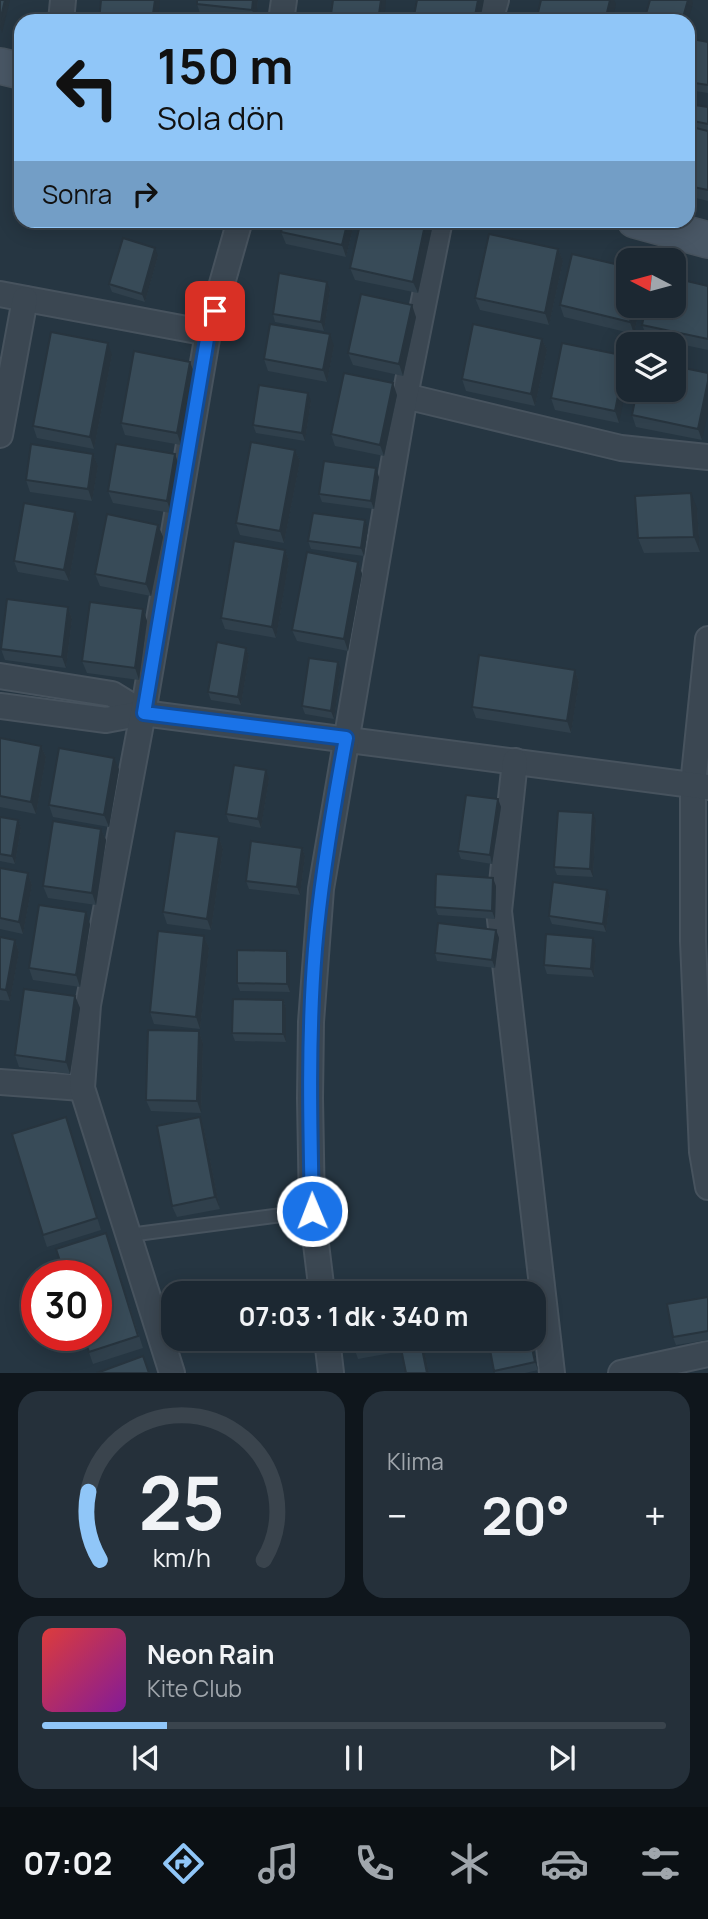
<!DOCTYPE html>
<html lang="tr">
<meta charset="utf-8">
<style>
:root{--surface:#1c2832;--page:#25303a;--text:#f1f3f6;--muted:#a0a6ac;--line:#3a444d;--accent:#90c6f8}
body{margin:0;font-family:Manrope,sans-serif;background:var(--page);color:var(--text);height:100vh;display:flex;flex-direction:column;font-size:26px;white-space:nowrap}
*{box-sizing:border-box;margin:0}
p{font-size:23px;color:var(--muted)}
.icon{flex:none;width:38px;height:38px;fill:none;stroke:currentColor;stroke-width:2;stroke-linecap:round;stroke-linejoin:round}
.map{position:relative;height:1373px;overflow:hidden}
.side{display:flex;flex-direction:column;gap:18px;padding:18px;background:#0f161c;flex:1}
.side>*{flex:none}
.top-card{position:absolute;left:14px;top:14px;width:681px;height:214px;border-radius:21px;box-shadow:0 4px 18px #0003,0 0 0 2px var(--line);background:#90c6f8;color:#111;overflow:hidden}
.needle{width:46px;rotate:276deg}
.fabs{position:absolute;left:616px;top:248px;display:grid;gap:14px}
.fabs a{display:grid;place-items:center;width:70px;height:70px;border-radius:14px;background:var(--surface);box-shadow:0 4px 18px #0003,0 0 0 2px var(--line);font-size:35px}
.speed{position:absolute;left:21px;top:1260px;display:flex;gap:14px;font-size:35px;font-weight:700;text-align:center}
.speed>*{display:grid;place-content:center;width:91px;height:91px;border-radius:50%;background:var(--surface);box-shadow:0 4px 18px #0003,0 0 0 2px var(--line);line-height:1}
.speed .limit{border:10px solid #d22;background:#fff;color:#111}
.pin{position:absolute;display:grid;place-items:center;width:60px;height:60px;color:#fff;margin:-30px;border-radius:14px;box-shadow:0 4px 10px #0006}
.me{position:absolute;width:77px;margin:-38px;rotate:359deg;stroke-linejoin:round;filter:drop-shadow(0 0 5px #0008)}
.turn{display:flex;align-items:center;gap:24px;height:147px;padding:0 28px;font-size:32px}
.turn .icon{width:91px;height:91px;stroke-width:2.5}
.turn b{display:block;font-size:49px;line-height:60px}
.then{display:flex;align-items:center;height:66px;padding:0 28px;background:#0003;gap:14px;font-size:26px}
.big{font-size:52px;font-weight:700;line-height:1.1}
.side .card{flex:1;display:flex;flex-direction:column;justify-content:center;gap:10px;min-width:0;padding:0 24px;border-radius:21px;background:var(--page)}
.side .dial{align-items:center;gap:0}
.dial svg{height:182px;overflow:visible;fill:none;stroke:var(--line);stroke-width:7;stroke-linecap:round;text-anchor:middle}
.dial text{fill:var(--text);stroke:none}
.song{display:flex;align-items:center;gap:21px}
.cover{width:84px;height:84px;border-radius:10px;background:linear-gradient(135deg,hsl(0 70% 55%),hsl(290 70% 35%))}
.played{height:7px;border-radius:4px;background:linear-gradient(90deg,var(--accent) 20%,var(--line) 20%)}
.keys{display:flex;justify-content:space-around;direction:ltr}
.heat{display:flex;justify-content:space-between;align-items:center;font-size:38px;direction:ltr}
.side .tiles{flex:1;display:grid;gap:18px;grid-template-columns:1fr 1fr}
.card:last-child{grid-column:span 2}
.trip{position:absolute;left:161px;top:1281px;width:385px;height:70px;border-radius:21px;background:var(--surface);box-shadow:0 4px 18px #0003,0 0 0 2px var(--line);font-weight:700;line-height:70px;text-align:center}
.dock{display:flex;height:112px;justify-content:space-around;align-items:center;background:#0b1014;color:var(--muted)}
.dock .icon{width:49px;height:49px}
.dock .selected{color:var(--accent)}
.dock b{font-size:32px;color:var(--text)}
.map>svg:first-child{display:block}
.lines{fill:none;stroke-linecap:round;stroke-linejoin:round}
.lane-casing{stroke:#47535e;stroke-width:16}
.street-casing{stroke:#47535e;stroke-width:28}
.secondary-casing{stroke:#47535e;stroke-width:38}
.lane{stroke:#3b4752;stroke-width:12}
.street{stroke:#3b4752;stroke-width:24}
.secondary{stroke:#495765;stroke-width:35}
.wall{fill:#30404c}
.shaded-wall{fill:#27343e}
.building{fill:#384b58;stroke:#27343e;stroke-width:2}
.route-casing{stroke:#114b97;stroke-width:18}
.route{stroke:#1a73e8;stroke-width:12}
</style>
<div class="map">
<svg width="708" height="1373" viewBox="0 0 708 1373">
<rect width="100%" height="100%" fill="#263642"/>
<g class="lines">
<g class="lane-casing">
<polyline id="lane" points="129,1235 312,1211"/>
</g>
<g class="street-casing">
<g id="street">
<polyline points="61,21 63,0"/>
<polyline points="281,21 284,0"/>
<polyline points="490,21 496,0"/>
<polyline points="0,294 208,333"/>
<polyline points="405,396 621,448 708,457"/>
<polyline points="0,435 25,299"/>
<polyline points="708,639 693,785 693,941 702,1152 708,1187"/>
<polyline points="0,676 112,694 143,713"/>
<polyline points="0,706 106,720 143,713 708,787"/>
<polyline points="515,761 499,911 552,1373"/>
<polyline points="0,1082 82,1088"/>
<polyline points="322,1293 312,1211 310,1098 311,1022 321,889 405,396 440,220"/>
<polyline points="327,1339 331,1373"/>
<polyline points="172,1373 82,1088 88,1005 143,713 208,333 240,220"/>
<polyline points="621,1373 708,1354"/>
</g>
</g>
<g class="secondary-casing">
<g id="secondary">
<polyline points="0,66 21,71"/>
<polyline points="635,220 708,240"/>
</g>
</g>
<use href="#lane" class="lane"/>
<use href="#street" class="street"/>
<use href="#secondary" class="secondary"/>
</g>
<g class="wall">
<polygon points="197,0 258,0 256,21 201,16 197,4"/>
<polygon points="708,42 708,93 688,90 688,63"/>
<polygon points="688,104 708,107 708,201 688,196"/>
<polygon points="284,220 355,220 346,257 286,244 281,232"/>
<polygon points="361,220 432,220 433,224 418,293 355,280 350,268"/>
<polygon points="558,249 563,261 549,325 480,310 475,298"/>
<polygon points="158,256 145,302 112,292 109,284"/>
<polygon points="708,286 708,350 647,337 642,325"/>
<polygon points="330,290 324,331 275,322 273,314"/>
<polygon points="560,305 628,306 640,306 634,334 564,317"/>
<polygon points="416,317 403,376 353,365 348,353"/>
<polygon points="542,339 547,350 535,406 466,391 462,379"/>
<polygon points="334,346 327,382 268,371 264,359"/>
<polygon points="112,355 94,449 37,438 33,426"/>
<polygon points="626,356 619,423 555,410 551,398"/>
<polygon points="190,362 194,373 181,445 125,435 121,423"/>
<polygon points="708,373 702,440 636,427 632,415"/>
<polygon points="397,395 384,456 335,446 331,434"/>
<polygon points="311,401 305,441 256,433 253,425"/>
<polygon points="295,450 300,461 284,543 240,535 236,523"/>
<polygon points="93,454 98,466 92,501 30,492 26,480"/>
<polygon points="175,454 179,466 171,513 113,503 108,491"/>
<polygon points="379,477 374,509 322,502 319,494"/>
<polygon points="697,508 700,552 644,553 638,538"/>
<polygon points="79,524 69,581 18,572 14,561"/>
<polygon points="158,525 163,537 151,596 100,586 95,574"/>
<polygon points="368,528 364,556 311,549 308,541"/>
<polygon points="285,550 289,561 276,638 225,629 221,618"/>
<polygon points="358,562 362,574 348,651 297,641 292,630"/>
<polygon points="68,607 72,619 66,668 5,660 1,649"/>
<polygon points="143,609 147,621 139,680 87,673 82,661"/>
<polygon points="246,648 249,656 241,705 211,700 208,692"/>
<polygon points="341,670 334,719 305,714 302,706"/>
<polygon points="575,670 579,682 571,733 476,718 472,707"/>
<polygon points="0,738 41,746 46,757 36,814 0,807"/>
<polygon points="119,769 109,827 53,817 49,805"/>
<polygon points="269,779 261,828 229,822 226,814"/>
<polygon points="498,799 501,807 492,864 461,859 458,851"/>
<polygon points="0,817 18,820 21,828 15,864 0,861"/>
<polygon points="596,821 593,877 557,875 554,867"/>
<polygon points="101,829 106,840 96,905 48,898 43,886"/>
<polygon points="219,837 223,849 211,930 167,924 163,912"/>
<polygon points="302,848 305,856 300,895 249,889 246,881"/>
<polygon points="0,868 28,873 32,885 23,934 0,929"/>
<polygon points="496,886 495,919 438,915 435,907"/>
<polygon points="610,898 606,932 552,924 549,916"/>
<polygon points="90,924 80,987 33,980 29,968"/>
<polygon points="496,930 499,938 495,968 437,961 435,953"/>
<polygon points="204,936 209,948 200,1029 154,1024 150,1012"/>
<polygon points="0,937 15,940 19,952 10,1001 0,1000"/>
<polygon points="596,946 594,977 547,974 544,965"/>
<polygon points="287,951 290,959 290,992 240,991 237,983"/>
<polygon points="75,996 80,1008 70,1074 19,1067 15,1055"/>
<polygon points="283,1000 286,1008 286,1042 235,1041 232,1033"/>
<polygon points="199,1031 203,1043 201,1113 151,1111 146,1100"/>
<polygon points="66,1117 101,1230 47,1247 43,1235"/>
<polygon points="200,1117 204,1129 220,1209 177,1217 172,1206"/>
<polygon points="110,1245 143,1348 93,1364 83,1335"/>
<polygon points="708,1297 708,1340 676,1345 673,1337"/>
<polygon points="351,1339 422,1339 429,1373 402,1351 358,1359"/>
<polygon points="488,1339 531,1339 538,1370 525,1373 495,1373"/>
</g>
<g class="shaded-wall">
<polygon points="5,0 10,0 2,33 0,27 0,21"/>
<polygon points="155,0 160,0 158,21 152,21"/>
<polygon points="253,0 258,0 256,21 252,10"/>
<polygon points="381,0 386,0 384,21 378,21"/>
<polygon points="478,0 484,0 480,21 474,21"/>
<polygon points="610,0 614,0 616,4 612,21 605,21"/>
<polygon points="688,0 692,0 693,3 688,21 682,21"/>
<polygon points="348,220 355,220 346,257 342,245"/>
<polygon points="426,220 432,220 433,224 418,293 413,282"/>
<polygon points="155,248 158,256 145,302 142,294"/>
<polygon points="558,249 563,261 549,325 545,313"/>
<polygon points="327,282 330,290 324,331 321,322"/>
<polygon points="412,305 416,317 403,376 399,364"/>
<polygon points="633,306 640,306 634,334 630,322"/>
<polygon points="330,334 334,346 327,382 323,370"/>
<polygon points="542,339 547,350 535,406 531,394"/>
<polygon points="108,343 112,355 94,449 90,437"/>
<polygon points="626,356 628,362 628,379 619,423 615,411"/>
<polygon points="190,362 194,373 181,445 177,433"/>
<polygon points="708,381 708,413 702,440 698,429"/>
<polygon points="393,383 397,395 384,456 380,445"/>
<polygon points="308,393 311,401 305,441 302,433"/>
<polygon points="295,450 300,461 284,543 280,531"/>
<polygon points="93,454 98,466 92,501 88,489"/>
<polygon points="175,454 179,466 171,513 167,501"/>
<polygon points="376,468 379,477 374,509 371,501"/>
<polygon points="691,493 697,508 700,552 694,537"/>
<polygon points="75,512 79,524 69,581 64,570"/>
<polygon points="365,520 368,528 364,556 361,548"/>
<polygon points="158,525 163,537 151,596 146,584"/>
<polygon points="285,550 289,561 276,638 272,627"/>
<polygon points="358,562 362,574 348,651 344,639"/>
<polygon points="68,607 72,619 66,668 62,657"/>
<polygon points="143,609 147,621 139,680 135,668"/>
<polygon points="246,648 249,656 241,705 238,697"/>
<polygon points="338,662 341,670 334,719 331,711"/>
<polygon points="575,670 579,682 571,733 567,721"/>
<polygon points="41,746 46,757 36,814 31,802"/>
<polygon points="114,758 119,769 109,827 104,815"/>
<polygon points="266,770 269,779 261,828 258,819"/>
<polygon points="498,799 501,807 492,864 490,855"/>
<polygon points="593,813 596,821 593,877 590,869"/>
<polygon points="18,820 21,828 15,864 12,856"/>
<polygon points="101,829 106,840 96,905 92,893"/>
<polygon points="219,837 223,849 211,930 207,919"/>
<polygon points="302,848 305,856 300,895 297,887"/>
<polygon points="28,873 32,885 23,934 19,922"/>
<polygon points="493,878 496,886 495,919 492,911"/>
<polygon points="607,890 610,898 606,932 603,924"/>
<polygon points="86,912 90,924 80,987 76,975"/>
<polygon points="496,930 499,938 495,968 492,960"/>
<polygon points="204,936 209,948 200,1029 196,1017"/>
<polygon points="593,938 596,946 594,977 591,969"/>
<polygon points="15,940 19,952 10,1001 6,990"/>
<polygon points="287,951 290,959 290,992 287,984"/>
<polygon points="75,996 80,1008 70,1074 66,1062"/>
<polygon points="283,1000 286,1008 286,1042 283,1034"/>
<polygon points="199,1031 203,1043 201,1113 197,1101"/>
<polygon points="200,1117 204,1129 220,1209 215,1197"/>
<polygon points="420,1339 422,1339 429,1373 427,1373"/>
<polygon points="530,1339 531,1339 538,1370 535,1362"/>
</g>
<g class="building">
<polygon points="0,0 5,0 0,21"/>
<polygon points="101,0 155,0 152,21 99,21"/>
<polygon points="197,0 253,0 252,10 197,4"/>
<polygon points="333,0 381,0 378,21 330,21"/>
<polygon points="417,0 478,0 474,21 413,21"/>
<polygon points="541,0 610,0 605,21 536,21"/>
<polygon points="650,0 688,0 682,21 644,21"/>
<polygon points="692,39 708,42 708,85 688,82 688,63"/>
<polygon points="688,104 708,107 708,124 688,120"/>
<polygon points="688,126 708,131 708,190 688,186"/>
<polygon points="284,220 348,220 342,245 281,232"/>
<polygon points="361,220 426,220 413,282 350,268"/>
<polygon points="489,234 558,249 545,313 475,298"/>
<polygon points="123,238 155,248 142,294 109,284"/>
<polygon points="572,254 628,267 628,306 633,306 630,322 560,305"/>
<polygon points="279,273 327,282 321,322 273,314"/>
<polygon points="674,278 708,286 708,339 642,325 646,306 674,306"/>
<polygon points="361,294 412,305 399,364 348,353"/>
<polygon points="270,324 330,334 323,370 264,359"/>
<polygon points="473,324 542,339 531,394 462,379"/>
<polygon points="51,332 108,343 90,437 33,426"/>
<polygon points="562,343 626,356 615,411 551,398"/>
<polygon points="134,351 190,362 177,433 121,423"/>
<polygon points="674,366 708,373 708,381 698,429 632,415 637,390 674,390"/>
<polygon points="344,373 393,383 380,445 331,434"/>
<polygon points="259,385 308,393 302,433 253,425"/>
<polygon points="251,442 295,450 280,531 236,523"/>
<polygon points="31,444 93,454 88,489 26,480"/>
<polygon points="116,444 175,454 167,501 108,491"/>
<polygon points="324,461 376,468 371,501 319,494"/>
<polygon points="691,493 694,537 638,538 635,496"/>
<polygon points="24,503 75,512 64,570 14,561"/>
<polygon points="313,513 365,520 361,548 308,541"/>
<polygon points="107,514 158,525 146,584 95,574"/>
<polygon points="234,541 285,550 272,627 221,618"/>
<polygon points="307,552 358,562 344,639 292,630"/>
<polygon points="7,599 68,607 62,657 1,649"/>
<polygon points="90,602 143,609 135,668 82,661"/>
<polygon points="217,642 246,648 238,697 208,692"/>
<polygon points="479,655 575,670 567,721 472,707"/>
<polygon points="309,658 338,662 331,711 302,706"/>
<polygon points="0,738 41,746 31,802 0,796"/>
<polygon points="59,748 114,758 104,815 49,805"/>
<polygon points="234,765 266,770 258,819 226,814"/>
<polygon points="466,795 498,799 490,855 458,851"/>
<polygon points="558,811 593,813 590,869 554,867"/>
<polygon points="0,817 18,820 12,856 0,854"/>
<polygon points="53,821 101,829 92,893 43,886"/>
<polygon points="175,831 219,837 207,919 163,912"/>
<polygon points="251,841 302,848 297,887 246,881"/>
<polygon points="0,868 28,873 19,922 0,918"/>
<polygon points="436,874 493,878 492,911 435,907"/>
<polygon points="553,882 607,890 603,924 549,916"/>
<polygon points="39,905 86,912 76,975 29,968"/>
<polygon points="438,923 496,930 492,960 435,953"/>
<polygon points="158,931 204,936 196,1017 150,1012"/>
<polygon points="546,934 593,938 591,969 544,965"/>
<polygon points="0,937 15,940 6,990 0,989"/>
<polygon points="237,950 287,951 287,984 237,983"/>
<polygon points="24,989 75,996 66,1062 15,1055"/>
<polygon points="233,999 283,1000 283,1034 232,1033"/>
<polygon points="148,1030 199,1031 197,1101 146,1100"/>
<polygon points="66,1117 97,1218 43,1235 12,1134"/>
<polygon points="200,1117 215,1197 172,1206 157,1126"/>
<polygon points="106,1233 138,1336 89,1352 83,1335 96,1335 96,1276 65,1276 56,1249"/>
<polygon points="708,1297 708,1331 673,1337 667,1304"/>
<polygon points="351,1339 397,1339 353,1348"/>
<polygon points="399,1339 420,1339 427,1373 406,1373"/>
<polygon points="488,1339 530,1339 535,1362 494,1371"/>
<polygon points="143,1356 149,1373 97,1373"/>
</g>
<g class="lines">
<g class="route-casing">
<path id="route" d="M215 311 208 333 144 713 346 738C333 808 321 878 315 949 308 1036 310 1123 312 1211"/>
</g>
<use href="#route" class="route"/>
</g>
</svg>
<div class="fabs">
<a><svg class="needle" viewBox="-14 -14 28 28"><path d="M0-13l5 13h-10z" fill="#e53935"/><path d="M0 13l5-13h-10z" fill="#a0a6ac"/></svg></a>
<a><svg class="icon" aria-label="layers" viewBox="0 0 24 24"><path d="M12 4l9 5-9 5-9-5zM3 14l9 5 9-5"/></svg></a>
</div>
<div class="speed"><div class="limit">30</div></div>
<div class="pin" style="left:215px;top:311px;background:#d93025"><svg class="icon" aria-label="arrive" viewBox="0 0 24 24"><path d="M6 21V4h12l-3 4 3 4H6"/></svg></div>
<svg class="me" style="left:312px;top:1211px" viewBox="-20 -20 40 40"><circle r="17" fill="#1a73e8" stroke="#fff" stroke-width="3"/><path d="M0-11L8 9 0 5-8 9z" fill="#fff"/></svg>
<div class="trip">07:03 · 1 dk · 340 m</div>
<div class="top-card">
<div class="turn"><svg class="icon" aria-label="left" viewBox="0 0 24 24"><path d="M17 20v-9H6M10 6l-5 5 5 5"/></svg><div><b>150 m</b>Sola dön</div></div>
<div class="then">Sonra<svg class="icon" aria-label="right" viewBox="0 0 24 24"><path d="M7 20v-9h11M14 6l5 5-5 5"/></svg></div>
</div>
</div>
<section class="side">
<div class="tiles">
<div class="card dial"><svg viewBox="0 0 100 80">
<path d="M14 69A42 42 0 1 1 86 69"/>
<path d="M14 69A42 42 0 0 1 9 39" stroke="#90c6f8"/>
<text x="50" y="56" font-size="32" font-weight="700">25</text>
<text x="50" y="72" font-size="11">km/h</text>
</svg></div>
<div class="card"><p>Klima</p>
<div class="heat"><a>−</a><b class="big">20°</b><a>+</a></div>
</div>
<div class="card">
<div class="song"><i class="cover"></i><div><b>Neon Rain</b><p>Kite Club</p></div></div>
<div class="played"></div>
<div class="keys"><svg class="icon" aria-label="previous" viewBox="0 0 24 24"><path d="M18 5L8 12l10 7zM5 5v14"/></svg><svg class="icon" aria-label="pause" viewBox="0 0 24 24"><path d="M8 5v14M16 5v14"/></svg><svg class="icon" aria-label="next" viewBox="0 0 24 24"><path d="M6 5l10 7-10 7zM19 5v14"/></svg></div>
</div>
</div>
</section>
<nav class="dock">
<b>07:02</b>
<svg class="icon selected" aria-label="directions" viewBox="0 0 24 24"><path d="M12 3l9 9-9 9-9-9zM9 14v-3h6M13 9l2 2-2 2"/></svg>
<svg class="icon" aria-label="music" viewBox="0 0 24 24"><path d="M9 18V5l10-2v13"/><circle cx="6" cy="18" r="3"/><circle cx="16" cy="16" r="3"/></svg>
<svg class="icon" aria-label="phone" viewBox="0 0 24 24"><path d="M5 4h4l2 5-3 2q2 4 5 5l2-3 5 2v4C11 20 4 13 5 4z"/></svg>
<svg class="icon" aria-label="climate" viewBox="0 0 24 24"><path d="M12 3v18M4 7l16 10M4 17L20 7"/></svg>
<svg class="icon" aria-label="car" viewBox="0 0 24 24"><path d="M5 17H2v-5l4-1 3-4h7l3 4 3 1v5h-3M9 17h6M6 11h13"/><circle cx="7" cy="17" r="2"/><circle cx="17" cy="17" r="2"/></svg>
<svg class="icon" aria-label="filters" viewBox="0 0 24 24"><path d="M4 7h16M4 17h16"/><circle cx="9" cy="7" r="2"/><circle cx="15" cy="17" r="2"/></svg>
</nav>
